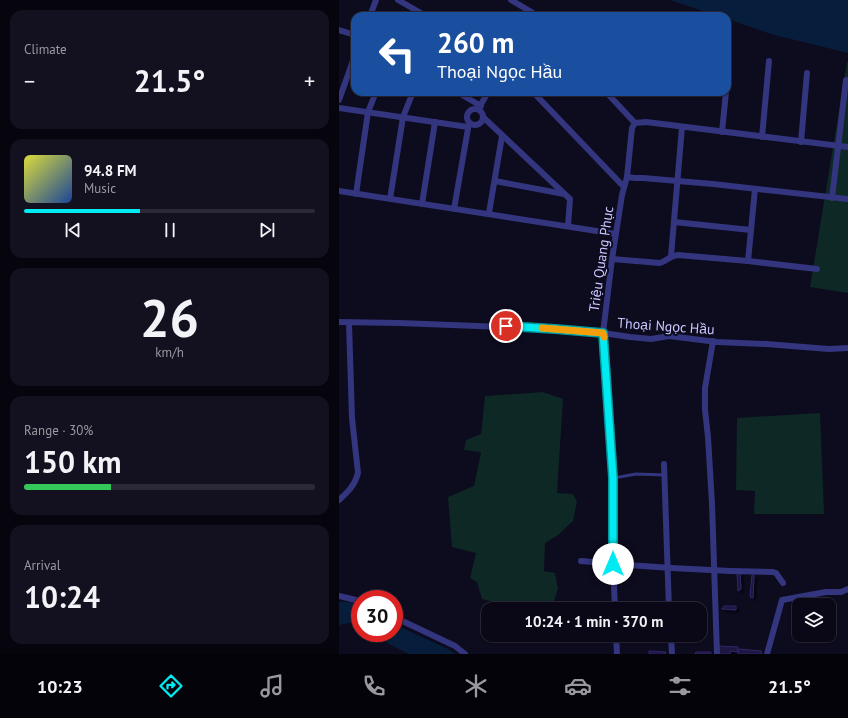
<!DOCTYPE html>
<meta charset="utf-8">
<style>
:root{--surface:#0a0816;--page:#13111f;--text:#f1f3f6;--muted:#999aa1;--line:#2a2935;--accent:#00eaf2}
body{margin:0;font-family:"PT Sans",sans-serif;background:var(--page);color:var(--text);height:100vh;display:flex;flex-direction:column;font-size:15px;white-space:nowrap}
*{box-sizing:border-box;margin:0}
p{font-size:13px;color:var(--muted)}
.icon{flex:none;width:22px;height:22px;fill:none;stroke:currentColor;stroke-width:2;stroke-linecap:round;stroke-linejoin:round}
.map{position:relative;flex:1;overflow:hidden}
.drawer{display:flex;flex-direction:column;gap:10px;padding:10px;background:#06040c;width:339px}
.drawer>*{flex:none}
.top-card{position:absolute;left:12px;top:12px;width:380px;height:84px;border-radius:12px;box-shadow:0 1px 3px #0004,0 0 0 1px var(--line);background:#1a4fa0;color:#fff;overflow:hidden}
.fabs{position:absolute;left:453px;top:598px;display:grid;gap:8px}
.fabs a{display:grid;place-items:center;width:44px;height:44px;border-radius:8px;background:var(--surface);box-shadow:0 1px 3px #0004,0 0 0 1px var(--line);font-size:20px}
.speed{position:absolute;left:12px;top:590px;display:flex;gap:8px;font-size:20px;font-weight:700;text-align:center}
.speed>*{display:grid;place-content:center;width:52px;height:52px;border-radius:50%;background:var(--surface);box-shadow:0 1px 3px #0004,0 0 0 1px var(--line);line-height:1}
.speed .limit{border:6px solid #d22;background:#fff;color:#111}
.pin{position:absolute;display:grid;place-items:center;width:34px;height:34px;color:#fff;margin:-17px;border:2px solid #fff;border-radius:50%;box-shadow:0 1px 4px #0007}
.me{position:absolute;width:44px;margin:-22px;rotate:0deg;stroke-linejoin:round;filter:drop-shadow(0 0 3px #0008)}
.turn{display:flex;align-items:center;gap:14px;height:84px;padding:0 20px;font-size:18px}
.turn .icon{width:52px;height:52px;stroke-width:2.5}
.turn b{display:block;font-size:28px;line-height:34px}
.big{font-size:30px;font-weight:800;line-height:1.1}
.drawer .tile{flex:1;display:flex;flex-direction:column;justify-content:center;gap:6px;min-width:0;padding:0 14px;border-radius:12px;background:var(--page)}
.drawer .dial{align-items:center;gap:0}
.dial b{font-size:52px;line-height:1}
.song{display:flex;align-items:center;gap:12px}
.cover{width:48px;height:48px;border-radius:6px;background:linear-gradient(135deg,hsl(60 70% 55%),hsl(220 70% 35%))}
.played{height:4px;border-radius:2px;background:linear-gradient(90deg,var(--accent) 40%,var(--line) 40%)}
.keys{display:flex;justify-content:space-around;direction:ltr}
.heat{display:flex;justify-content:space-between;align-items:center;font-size:22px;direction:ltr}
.charge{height:6px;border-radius:3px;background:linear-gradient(90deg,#34c759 30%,var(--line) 0)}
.trip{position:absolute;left:142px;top:602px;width:226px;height:40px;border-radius:12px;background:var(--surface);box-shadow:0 1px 3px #0004,0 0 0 1px var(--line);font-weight:800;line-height:40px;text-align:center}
.dock{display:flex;height:64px;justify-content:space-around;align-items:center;background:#040309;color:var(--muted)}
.dock .icon{width:28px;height:28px}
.dock .on{color:var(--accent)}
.dock b{font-size:18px;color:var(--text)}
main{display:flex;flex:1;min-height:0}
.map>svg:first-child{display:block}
.green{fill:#0e2825}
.water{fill:#061d3b}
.building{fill:#1c163f;stroke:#30276c;filter:url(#shadow)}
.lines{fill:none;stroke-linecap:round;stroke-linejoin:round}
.lane{stroke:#33357f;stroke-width:3}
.street{stroke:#33357f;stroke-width:6}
.route-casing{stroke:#00989d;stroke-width:10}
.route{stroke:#00eaf2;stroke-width:7}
.slow{stroke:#f59e0b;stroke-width:7}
.labels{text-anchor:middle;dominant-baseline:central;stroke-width:4;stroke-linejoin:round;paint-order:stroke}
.street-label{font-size:14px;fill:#cac7ff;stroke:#0d0b1e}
</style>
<main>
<section class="drawer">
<div class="tile"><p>Climate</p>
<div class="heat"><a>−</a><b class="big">21.5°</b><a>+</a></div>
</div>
<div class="tile">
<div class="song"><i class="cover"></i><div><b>94.8 FM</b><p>Music</p></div></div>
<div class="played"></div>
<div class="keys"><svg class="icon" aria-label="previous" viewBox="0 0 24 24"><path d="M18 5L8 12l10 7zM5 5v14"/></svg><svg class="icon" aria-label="pause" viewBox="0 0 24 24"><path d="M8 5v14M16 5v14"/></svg><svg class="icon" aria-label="next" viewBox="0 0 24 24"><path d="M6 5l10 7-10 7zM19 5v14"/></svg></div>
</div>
<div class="tile dial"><b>26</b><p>km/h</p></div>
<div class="tile"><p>Range · 30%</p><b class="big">150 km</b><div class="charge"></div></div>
<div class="tile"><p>Arrival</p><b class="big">10:24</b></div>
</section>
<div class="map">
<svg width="509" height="654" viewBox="0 0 509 654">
<defs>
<filter id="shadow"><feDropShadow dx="2.5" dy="2.5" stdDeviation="1" flood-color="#0009"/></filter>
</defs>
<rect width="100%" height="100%" fill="#0d0b1e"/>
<g class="green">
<polygon points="508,62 509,62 509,293 471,287"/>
<polygon points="204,392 224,399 218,493 234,494 238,502 234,521 219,535 206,543 205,571 216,573 219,589 215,601 201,607 184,604 159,603 143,599 138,582 131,578 137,553 113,547 109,497 135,486 142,452 125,450 127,440 142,434 146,396"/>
<polygon points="481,413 485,514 415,514 416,491 397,490 398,418"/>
</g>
<g class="water">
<polygon points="331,0 509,0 509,53 435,35 388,19 388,16 379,16"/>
<polygon points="0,602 12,602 21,607 21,625 15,622 0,625"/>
<polygon points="55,624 109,649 117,654 70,654 50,644 36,633 55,633"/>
</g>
<g class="building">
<polygon points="398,573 401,573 402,589 399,591"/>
<polygon points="413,575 415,575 414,598 411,597"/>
<polygon points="385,606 397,606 397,610 383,609"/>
<polygon points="380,646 399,647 398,652 392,651 391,654 380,654"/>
<polygon points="400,649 422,651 423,654 399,654"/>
<polygon points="310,651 327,652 326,654 310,654"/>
<polygon points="357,652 372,652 372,654 356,654"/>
</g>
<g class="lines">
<polyline class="lane" points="275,478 297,474 326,475"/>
<g class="street">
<polyline points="59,0 87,16"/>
<polyline points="172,0 194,13 192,16"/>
<polyline points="31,16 37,0"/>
<polyline points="0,30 16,35"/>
<polyline points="388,83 390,56"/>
<polyline points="118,92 142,106"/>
<polyline points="194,92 285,187"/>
<polyline points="267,92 296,123"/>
<polyline points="0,100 16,55"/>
<polyline points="0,108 129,127"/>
<polyline points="140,108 149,92"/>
<circle cx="136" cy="117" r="8"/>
<polyline points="145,118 231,199 229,226"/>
<polyline points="383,132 387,92"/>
<polyline points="423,137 430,61"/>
<polyline points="462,142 468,73"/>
<polyline points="288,177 296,178 304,178 374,184 509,199"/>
<polyline points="156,181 225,194"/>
<polyline points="0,191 277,234"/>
<polyline points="17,194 29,112 37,92"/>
<polyline points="493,198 507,80"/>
<polyline points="51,199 64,117 74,92"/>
<polyline points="83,204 96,122"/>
<polyline points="115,209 130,123"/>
<polyline points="150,213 163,136"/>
<polyline points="335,222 412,230"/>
<polyline points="332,256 343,127"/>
<path d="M273 259 321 263C329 260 330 256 339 255L409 261 478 269"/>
<polyline points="409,261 416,189"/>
<polyline points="0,322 60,323 216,329 264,333 291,337 312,339 330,336 378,342 427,344 490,349 509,348"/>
<polyline points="374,341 366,388 366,410 369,437 373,504 378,654"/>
<polyline points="325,464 330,609"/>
<path d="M0 500C9 492 16 485 19 473L13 418 10 323"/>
<path d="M242 561C306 567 370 571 434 572L437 573 444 583"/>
<polyline points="0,596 21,601"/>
<polyline points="276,609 274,564 275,478 264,333 273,259 283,195 288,177 293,128 296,123 307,122 509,147"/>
<polyline points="55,617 116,646 126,654"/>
<polyline points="277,635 278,654"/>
<polyline points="332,635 333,654"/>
<polyline points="428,654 443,600 487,592 502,592 509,589"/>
</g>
</g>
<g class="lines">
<g class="route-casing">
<polyline id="route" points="167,326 216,329 264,333 274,478 274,564"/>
</g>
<use href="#route" class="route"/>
<polyline class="slow" points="203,328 264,333 265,337"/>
</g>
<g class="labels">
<g class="street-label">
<text transform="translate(262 259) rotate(-82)">Triệu Quang Phục</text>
<text transform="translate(327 326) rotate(4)">Thoại Ngọc Hầu</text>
</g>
</g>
</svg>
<div class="fabs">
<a><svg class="icon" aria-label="layers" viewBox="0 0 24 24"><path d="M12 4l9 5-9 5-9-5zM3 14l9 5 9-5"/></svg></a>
</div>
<div class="speed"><div class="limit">30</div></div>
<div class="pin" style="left:167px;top:326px;background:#d93025"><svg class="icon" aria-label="arrive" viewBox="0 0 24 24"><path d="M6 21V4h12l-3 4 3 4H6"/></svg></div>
<svg class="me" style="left:274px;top:564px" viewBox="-20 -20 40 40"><circle r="19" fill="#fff"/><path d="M0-13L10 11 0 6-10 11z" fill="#00eaf2"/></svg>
<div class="trip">10:24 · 1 min · 370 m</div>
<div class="top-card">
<div class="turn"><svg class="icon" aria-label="left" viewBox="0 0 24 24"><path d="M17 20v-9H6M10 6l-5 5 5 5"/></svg><div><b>260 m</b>Thoại Ngọc Hầu</div></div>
</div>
</div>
</main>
<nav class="dock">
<b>10:23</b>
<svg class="icon on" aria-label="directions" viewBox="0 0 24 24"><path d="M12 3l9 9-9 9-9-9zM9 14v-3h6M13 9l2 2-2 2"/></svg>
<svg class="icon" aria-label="music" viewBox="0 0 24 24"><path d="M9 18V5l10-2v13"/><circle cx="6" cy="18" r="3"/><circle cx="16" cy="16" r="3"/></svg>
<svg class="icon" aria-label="phone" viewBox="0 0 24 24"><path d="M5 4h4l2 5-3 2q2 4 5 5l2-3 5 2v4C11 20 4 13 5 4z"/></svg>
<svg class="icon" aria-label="climate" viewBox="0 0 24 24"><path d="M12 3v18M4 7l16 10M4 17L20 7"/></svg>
<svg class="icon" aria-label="car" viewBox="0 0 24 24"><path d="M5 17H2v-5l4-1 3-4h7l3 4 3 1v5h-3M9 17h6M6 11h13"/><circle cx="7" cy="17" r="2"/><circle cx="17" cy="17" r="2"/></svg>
<svg class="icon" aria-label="filters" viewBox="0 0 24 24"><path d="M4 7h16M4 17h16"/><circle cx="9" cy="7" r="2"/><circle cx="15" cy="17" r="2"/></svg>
<b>21.5°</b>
</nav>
